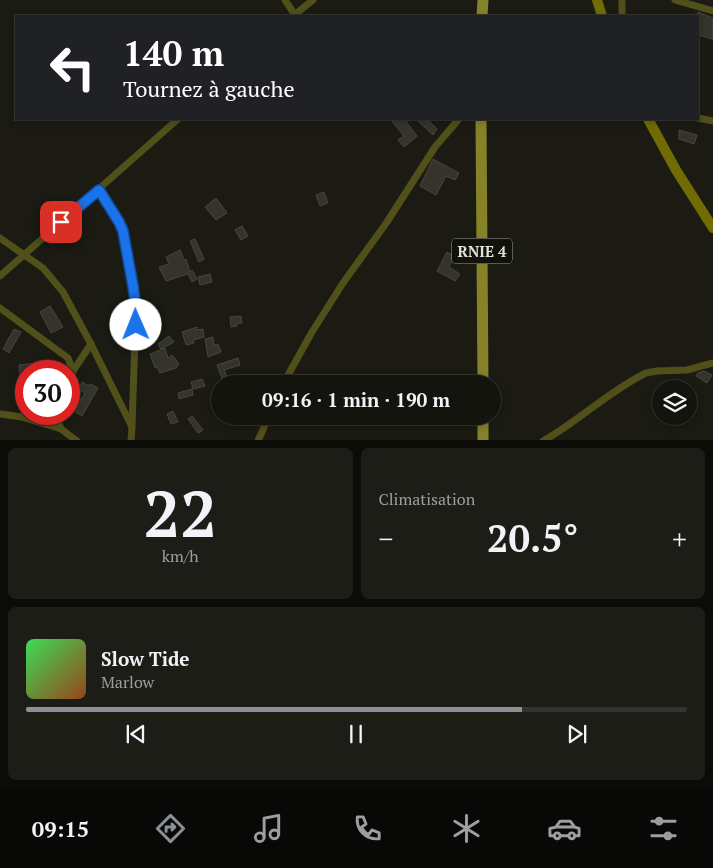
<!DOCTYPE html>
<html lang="fr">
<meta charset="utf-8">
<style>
:root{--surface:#14140f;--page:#1d1d18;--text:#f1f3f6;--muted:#9d9e9e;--line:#33332f;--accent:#8c9099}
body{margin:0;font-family:"PT Serif",serif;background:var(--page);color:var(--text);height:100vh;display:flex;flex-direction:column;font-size:19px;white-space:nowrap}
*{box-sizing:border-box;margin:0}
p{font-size:16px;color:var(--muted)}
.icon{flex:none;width:28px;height:28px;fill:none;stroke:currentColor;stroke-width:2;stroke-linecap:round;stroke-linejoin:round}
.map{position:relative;height:440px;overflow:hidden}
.sheet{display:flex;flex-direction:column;gap:8px;padding:8px;background:#0b0b08;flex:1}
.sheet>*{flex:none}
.top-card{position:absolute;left:15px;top:15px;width:684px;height:105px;border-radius:0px;box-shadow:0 2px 8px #0003,0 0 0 1px var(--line);background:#202124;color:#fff;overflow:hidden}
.fabs{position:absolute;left:652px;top:380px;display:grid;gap:10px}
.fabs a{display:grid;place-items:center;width:45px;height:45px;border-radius:50%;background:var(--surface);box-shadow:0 2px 8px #0003,0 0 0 1px var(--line);font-size:25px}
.speed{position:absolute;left:15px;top:360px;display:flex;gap:10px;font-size:25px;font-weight:700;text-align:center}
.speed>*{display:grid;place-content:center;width:65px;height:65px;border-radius:50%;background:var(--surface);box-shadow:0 2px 8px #0003,0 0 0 1px var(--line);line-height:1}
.speed .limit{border:8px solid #d22;background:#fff;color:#111}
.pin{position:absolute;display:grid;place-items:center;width:42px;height:42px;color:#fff;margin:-21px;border-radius:10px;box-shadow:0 2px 8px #0006}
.me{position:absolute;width:55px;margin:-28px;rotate:359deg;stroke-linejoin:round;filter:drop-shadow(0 0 4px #0008)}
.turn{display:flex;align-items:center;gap:18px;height:105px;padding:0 25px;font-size:22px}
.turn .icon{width:65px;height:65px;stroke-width:2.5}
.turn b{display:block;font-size:35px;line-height:42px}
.big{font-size:38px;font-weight:600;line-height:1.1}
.sheet .tile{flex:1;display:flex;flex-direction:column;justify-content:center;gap:8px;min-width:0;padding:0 18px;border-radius:8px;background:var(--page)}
.sheet .dial{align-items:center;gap:0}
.dial b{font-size:65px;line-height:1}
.song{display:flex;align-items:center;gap:15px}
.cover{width:60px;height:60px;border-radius:8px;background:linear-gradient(135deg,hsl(130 70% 55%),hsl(20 70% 35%))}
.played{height:5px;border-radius:2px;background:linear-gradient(90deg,var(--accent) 75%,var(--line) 75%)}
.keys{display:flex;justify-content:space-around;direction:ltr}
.heat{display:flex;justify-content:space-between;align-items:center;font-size:28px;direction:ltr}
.sheet .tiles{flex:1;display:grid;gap:8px;grid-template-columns:1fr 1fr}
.tile:last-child{grid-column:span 2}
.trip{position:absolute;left:211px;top:375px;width:290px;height:50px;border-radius:25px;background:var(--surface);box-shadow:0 2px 8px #0003,0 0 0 1px var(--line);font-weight:600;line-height:50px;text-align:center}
.dock{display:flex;height:80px;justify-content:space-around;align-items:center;background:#080806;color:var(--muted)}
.dock .icon{width:35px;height:35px}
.dock .selected{color:var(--accent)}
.dock b{font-size:22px;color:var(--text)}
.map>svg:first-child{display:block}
.building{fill:#34342c;stroke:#46463d}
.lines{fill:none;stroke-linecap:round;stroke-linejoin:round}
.street{stroke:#514f1a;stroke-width:7}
.secondary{stroke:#706c03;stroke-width:10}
.primary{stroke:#858228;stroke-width:11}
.route-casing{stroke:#114b97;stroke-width:12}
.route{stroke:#1a73e8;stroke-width:9}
.labels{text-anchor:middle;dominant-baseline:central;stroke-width:4.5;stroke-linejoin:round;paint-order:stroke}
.shield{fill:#12120b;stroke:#a4a49d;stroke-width:1}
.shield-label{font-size:15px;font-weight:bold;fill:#e2e2dc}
</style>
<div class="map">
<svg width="713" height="441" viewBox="0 0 713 441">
<rect width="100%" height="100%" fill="#1b1b14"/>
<g class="building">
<polygon points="698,12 713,18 713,39 698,35"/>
<polygon points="390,119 404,119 417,136 404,147 398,140 404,136"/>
<polygon points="416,119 427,119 437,129 433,135"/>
<polygon points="679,130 697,135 694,144 679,139"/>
<polygon points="433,159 459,173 455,180 446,176 436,195 420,186"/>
<polygon points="324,192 328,203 320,206 316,195"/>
<polygon points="216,198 227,213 216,220 205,207"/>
<polygon points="242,226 248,236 241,240 235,230"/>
<polygon points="195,239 204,259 199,262 190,241"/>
<polygon points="180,250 184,260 186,259 190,272 192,270 197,279 192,282 188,274 166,281 159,267 169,264 166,257"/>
<polygon points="447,252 454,256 449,267 460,274 455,281 437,271"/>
<polygon points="210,274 212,282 200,285 198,277"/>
<polygon points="50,306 63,327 51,333 40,312"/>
<polygon points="241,316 242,323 237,323 237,326 231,327 230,317"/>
<polygon points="197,327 196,330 203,329 204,337 193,340 194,343 186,345 182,332"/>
<polygon points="14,329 21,332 9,353 3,349"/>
<polygon points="169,336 174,342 161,349 158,344"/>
<polygon points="213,337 214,345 218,344 221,352 208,357 205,339"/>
<polygon points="165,348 168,358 172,355 179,364 176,368 160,373 157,367 155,368 150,354"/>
<polygon points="238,358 240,365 224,370 230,384 224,384 217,365"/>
<polygon points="35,363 37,371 26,371 26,374 20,375 19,365"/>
<polygon points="704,371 712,375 707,383 696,376 698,373"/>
<polygon points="202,379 205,386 193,389 191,382"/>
<polygon points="82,382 89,386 90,384 98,388 82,416 74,411 85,393 79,390"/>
<polygon points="192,389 193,395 179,399 178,393"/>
<polygon points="173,411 178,422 171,424 167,414"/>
<polygon points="192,416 203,430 198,433 188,419"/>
</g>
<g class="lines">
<g class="street">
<polyline points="285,0 295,15"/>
<polyline points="675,0 713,11"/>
<polyline points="293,16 313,0"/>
<polyline points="622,16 622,0"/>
<polyline points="698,118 713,121"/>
<polyline points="99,190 119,222 123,231 133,286 136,308 132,426"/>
<polyline points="0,238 43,268 63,292 91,344 132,427 131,441"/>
<polyline points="0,276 178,119"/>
<polyline points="0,308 68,358 73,371 69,380"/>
<polyline points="73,371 91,344"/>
<polyline points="283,384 312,332 343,283 387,222 435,147 459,119"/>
<polyline points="0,414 22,417 34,414"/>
<polyline points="55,414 61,429 77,441"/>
<polyline points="22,417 61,429"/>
<polyline points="258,441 269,416"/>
<path d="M543 441C579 421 609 391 646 373L657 371 687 370 713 363"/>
</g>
<g class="secondary">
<polyline points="597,0 602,16"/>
<polyline points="648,119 676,170 713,228"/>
</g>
<g class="primary">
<polyline points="482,16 483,0"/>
<polyline points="481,119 483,384"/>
<polyline points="483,416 483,441"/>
</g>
</g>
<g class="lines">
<g class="route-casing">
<polyline id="route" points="61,222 99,190 119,222 123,231 133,286 136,308 136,325"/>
</g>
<use href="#route" class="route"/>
</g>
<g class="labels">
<rect class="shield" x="452" y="238.5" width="60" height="25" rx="4"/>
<g class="shield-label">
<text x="482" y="251">RNIE 4</text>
</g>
</g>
</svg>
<div class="fabs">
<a><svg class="icon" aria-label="layers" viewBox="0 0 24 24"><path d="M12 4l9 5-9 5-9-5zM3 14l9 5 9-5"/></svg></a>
</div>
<div class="speed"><div class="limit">30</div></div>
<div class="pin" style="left:61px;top:222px;background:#d93025"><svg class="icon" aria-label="arrive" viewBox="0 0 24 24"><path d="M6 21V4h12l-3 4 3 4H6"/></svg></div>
<svg class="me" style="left:136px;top:325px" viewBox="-20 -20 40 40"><circle r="19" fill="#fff"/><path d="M0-13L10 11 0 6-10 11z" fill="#1a73e8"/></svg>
<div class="trip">09:16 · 1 min · 190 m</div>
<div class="top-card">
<div class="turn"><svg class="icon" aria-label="left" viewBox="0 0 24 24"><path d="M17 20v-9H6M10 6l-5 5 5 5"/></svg><div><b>140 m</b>Tournez à gauche</div></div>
</div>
</div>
<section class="sheet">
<div class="tiles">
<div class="tile dial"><b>22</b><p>km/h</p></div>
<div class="tile"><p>Climatisation</p>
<div class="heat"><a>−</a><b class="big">20.5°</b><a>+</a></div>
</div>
<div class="tile">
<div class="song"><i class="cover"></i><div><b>Slow Tide</b><p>Marlow</p></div></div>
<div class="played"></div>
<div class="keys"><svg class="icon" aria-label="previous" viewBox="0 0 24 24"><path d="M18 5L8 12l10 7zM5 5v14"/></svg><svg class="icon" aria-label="pause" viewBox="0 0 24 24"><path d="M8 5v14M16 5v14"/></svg><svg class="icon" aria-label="next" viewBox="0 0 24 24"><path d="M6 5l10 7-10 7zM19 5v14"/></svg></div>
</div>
</div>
</section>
<nav class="dock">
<b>09:15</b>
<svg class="icon selected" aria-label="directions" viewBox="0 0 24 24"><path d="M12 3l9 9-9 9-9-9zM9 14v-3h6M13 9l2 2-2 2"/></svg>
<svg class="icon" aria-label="music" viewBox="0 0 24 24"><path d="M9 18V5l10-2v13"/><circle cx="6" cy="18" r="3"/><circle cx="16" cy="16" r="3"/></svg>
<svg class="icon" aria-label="phone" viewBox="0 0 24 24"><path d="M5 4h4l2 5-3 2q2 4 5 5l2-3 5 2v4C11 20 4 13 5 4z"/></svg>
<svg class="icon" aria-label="climate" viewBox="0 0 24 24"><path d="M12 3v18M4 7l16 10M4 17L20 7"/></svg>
<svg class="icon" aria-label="car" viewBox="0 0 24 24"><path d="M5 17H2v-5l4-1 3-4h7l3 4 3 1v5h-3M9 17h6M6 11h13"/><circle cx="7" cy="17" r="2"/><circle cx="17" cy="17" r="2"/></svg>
<svg class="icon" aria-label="filters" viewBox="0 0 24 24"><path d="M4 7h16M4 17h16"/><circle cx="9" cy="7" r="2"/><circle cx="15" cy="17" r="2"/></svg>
</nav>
